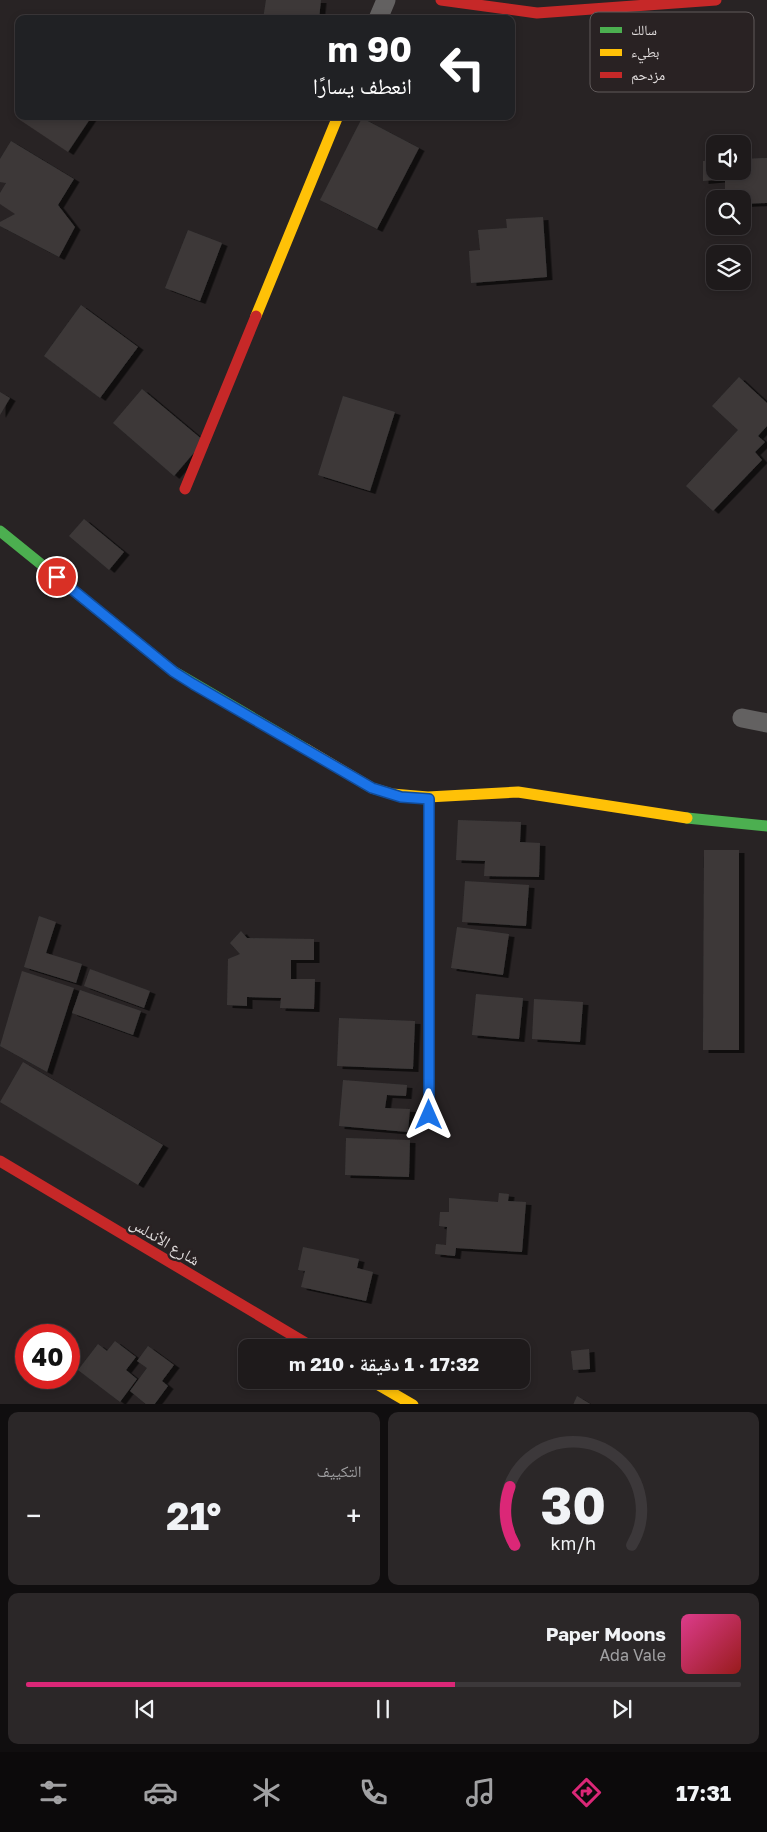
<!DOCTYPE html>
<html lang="ar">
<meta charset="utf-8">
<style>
:root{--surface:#1e1a1b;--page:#2b2728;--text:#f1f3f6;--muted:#a1a1a3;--line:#3c383a;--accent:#db2777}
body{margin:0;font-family:"Golos Text","Noto Naskh Arabic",sans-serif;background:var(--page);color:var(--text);direction:rtl;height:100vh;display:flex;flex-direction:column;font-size:19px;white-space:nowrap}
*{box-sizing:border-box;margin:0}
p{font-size:16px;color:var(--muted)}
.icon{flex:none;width:28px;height:28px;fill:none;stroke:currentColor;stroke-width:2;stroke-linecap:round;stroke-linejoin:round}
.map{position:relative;height:1404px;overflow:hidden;direction:ltr}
.side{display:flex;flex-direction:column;gap:8px;padding:8px;background:#100e0f;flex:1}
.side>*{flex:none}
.top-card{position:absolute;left:15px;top:15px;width:500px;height:105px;border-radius:10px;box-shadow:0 2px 8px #0003,0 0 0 1px var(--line);direction:rtl;background:#202124;color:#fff;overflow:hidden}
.buttons{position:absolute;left:706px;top:135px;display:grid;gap:10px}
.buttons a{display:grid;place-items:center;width:45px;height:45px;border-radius:10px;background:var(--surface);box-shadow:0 2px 8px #0003,0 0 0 1px var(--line);font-size:25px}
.speed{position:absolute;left:15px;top:1324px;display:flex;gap:10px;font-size:25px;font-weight:700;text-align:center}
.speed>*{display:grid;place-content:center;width:65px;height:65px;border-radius:50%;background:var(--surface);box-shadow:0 2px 8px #0003,0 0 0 1px var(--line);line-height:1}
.speed .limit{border:8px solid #d22;background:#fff;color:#111}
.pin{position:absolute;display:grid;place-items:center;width:42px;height:42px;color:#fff;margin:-21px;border:2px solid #fff;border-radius:50%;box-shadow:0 1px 5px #0007}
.me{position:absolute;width:55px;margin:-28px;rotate:0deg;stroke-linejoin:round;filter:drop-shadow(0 0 4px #0008)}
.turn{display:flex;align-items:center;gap:18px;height:105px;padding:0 20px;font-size:22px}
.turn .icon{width:65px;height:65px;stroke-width:2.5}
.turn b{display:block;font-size:35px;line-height:42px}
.big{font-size:38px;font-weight:700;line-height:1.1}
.side .widget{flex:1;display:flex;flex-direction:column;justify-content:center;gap:8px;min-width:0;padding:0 18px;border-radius:10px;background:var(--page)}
.side .dial{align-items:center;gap:0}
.dial svg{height:130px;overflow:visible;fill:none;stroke:var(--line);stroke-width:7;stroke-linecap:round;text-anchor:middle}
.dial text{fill:var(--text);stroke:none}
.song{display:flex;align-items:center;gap:15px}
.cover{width:60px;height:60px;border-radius:8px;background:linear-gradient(135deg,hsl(330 70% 55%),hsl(0 70% 35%))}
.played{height:5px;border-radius:2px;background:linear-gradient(90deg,var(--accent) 60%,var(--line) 60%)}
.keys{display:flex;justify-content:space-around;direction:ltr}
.heat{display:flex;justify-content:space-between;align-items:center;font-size:28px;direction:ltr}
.side .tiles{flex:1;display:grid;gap:8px;grid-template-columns:1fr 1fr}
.widget:last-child{grid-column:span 2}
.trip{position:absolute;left:238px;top:1339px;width:292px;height:50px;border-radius:10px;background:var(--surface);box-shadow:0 2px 8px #0003,0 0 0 1px var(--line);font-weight:700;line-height:50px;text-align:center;direction:rtl}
.dock{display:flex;height:80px;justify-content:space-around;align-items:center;background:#0c0a0b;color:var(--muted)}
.dock .icon{width:35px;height:35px}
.dock .active{color:var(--accent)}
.dock b{font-size:22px;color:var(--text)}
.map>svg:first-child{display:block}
.building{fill:#3c3939;filter:url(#shadow)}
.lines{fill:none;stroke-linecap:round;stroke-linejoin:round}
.street{stroke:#636161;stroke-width:19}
.fast{stroke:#4caf50;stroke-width:11}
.slow{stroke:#ffc107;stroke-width:11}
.jam{stroke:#c62828;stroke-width:11}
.route-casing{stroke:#114b97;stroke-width:12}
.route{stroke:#1a73e8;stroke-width:9}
.labels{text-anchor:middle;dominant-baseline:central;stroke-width:5;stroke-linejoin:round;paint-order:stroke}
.street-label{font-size:16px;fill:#e2dede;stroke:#292223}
.key{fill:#292223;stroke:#605a5b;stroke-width:1}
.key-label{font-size:14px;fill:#e2dede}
</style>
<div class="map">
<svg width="767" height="1405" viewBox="0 0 767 1405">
<defs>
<filter id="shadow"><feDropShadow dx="5.5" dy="3" stdDeviation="0" flood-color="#0009"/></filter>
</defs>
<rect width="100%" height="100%" fill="#282324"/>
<g class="building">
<polygon points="266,0 321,0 319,19 263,19"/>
<polygon points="22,116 92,116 68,152 20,120"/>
<polygon points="362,118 419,148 377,229 320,200"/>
<polygon points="11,141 74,179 58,205 75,227 59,257 0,226 0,222 15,214 0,204 0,193 6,183 0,182 0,159"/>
<polygon points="767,158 767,203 742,204 742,199 725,199 725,179 703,181 703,161 715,160 715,171 742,171 742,159"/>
<polygon points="543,217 547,277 471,283 469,251 480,250 478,230 507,228 506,219"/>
<polygon points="188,230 222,243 200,301 165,288"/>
<polygon points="81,305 138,347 100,398 44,356"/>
<polygon points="739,377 767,403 767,426 758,436 765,442 755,452 762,460 713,511 686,486 738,430 712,406"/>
<polygon points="142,389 204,441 174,476 113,423"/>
<polygon points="0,392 10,398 0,415"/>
<polygon points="343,396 395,412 370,491 318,475"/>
<polygon points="84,519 124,552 109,570 69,536"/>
<polygon points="458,820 521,822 520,842 540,843 539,877 484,876 485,861 456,860"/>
<polygon points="704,850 739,850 739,1050 703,1050"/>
<polygon points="465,881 529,885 526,926 462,922"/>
<polygon points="39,916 56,922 46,953 82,964 76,983 24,967"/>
<polygon points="457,927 509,934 503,975 451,968"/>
<polygon points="241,931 247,938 314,939 314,960 291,960 291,979 315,979 314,1009 280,1008 281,998 247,997 247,1006 227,1005 228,959 240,954 230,943"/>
<polygon points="90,969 150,991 144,1008 84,986"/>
<polygon points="22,971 74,988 47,1072 0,1046"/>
<polygon points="80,990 141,1011 133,1035 72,1013"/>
<polygon points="476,994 523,998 519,1039 472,1035"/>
<polygon points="534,999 583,1002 580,1042 532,1039"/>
<polygon points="339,1018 415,1021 413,1069 337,1066"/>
<polygon points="23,1062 163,1145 138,1185 0,1102"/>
<polygon points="343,1080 407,1085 406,1096 387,1095 385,1108 410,1109 408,1132 339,1126"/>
<polygon points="346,1138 410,1140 409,1177 345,1175"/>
<polygon points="499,1193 509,1194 508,1201 526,1202 522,1252 456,1248 455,1256 435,1254 436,1244 446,1245 447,1227 439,1226 440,1212 449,1212 449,1198 498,1202"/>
<polygon points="303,1247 359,1259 357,1268 373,1272 366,1301 301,1287 305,1271 298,1270"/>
<polygon points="115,1341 136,1357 126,1370 137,1379 120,1402 78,1370 98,1344 107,1351"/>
<polygon points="148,1346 174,1365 162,1381 168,1386 154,1405 147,1405 130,1391 147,1368 137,1361"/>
<polygon points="589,1349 590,1369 573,1370 571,1351"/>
<polygon points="577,1396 592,1405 573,1405"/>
</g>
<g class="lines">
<g class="street">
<polyline points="378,19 386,0"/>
<polyline points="742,718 767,723"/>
</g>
<g class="fast">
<polyline points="0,531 173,671 306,749"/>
<polyline points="687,818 767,826"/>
</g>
<g class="slow">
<polyline points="256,316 338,116"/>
<polyline points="306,749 372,788 392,794 428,797 518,792 687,818"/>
<polyline points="429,799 429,1115"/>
<polyline points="370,1380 413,1405"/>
</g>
<g class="jam">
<polyline points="441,0 537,13 716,0"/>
<polyline points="185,489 256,316"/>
<polyline points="0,1161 314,1348"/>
</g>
</g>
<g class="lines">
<g class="route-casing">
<polyline id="route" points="57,577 174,672 193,684 372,788 401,797 429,799 429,1115"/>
</g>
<use href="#route" class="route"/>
</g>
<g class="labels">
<g class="street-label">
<text transform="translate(165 1241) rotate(31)">شارع الأندلس</text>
</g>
</g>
<rect x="590" y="12" width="164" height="80" rx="8" class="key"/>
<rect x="600" y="27" width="22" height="6" fill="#4caf50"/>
<rect x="600" y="49" width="22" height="7" fill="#ffc107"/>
<rect x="600" y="72" width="22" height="6" fill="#c62828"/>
<g class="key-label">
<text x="631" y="35">سالك</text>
<text x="631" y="57">بطيء</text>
<text x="631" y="80">مزدحم</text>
</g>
</svg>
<div class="buttons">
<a><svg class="icon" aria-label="sound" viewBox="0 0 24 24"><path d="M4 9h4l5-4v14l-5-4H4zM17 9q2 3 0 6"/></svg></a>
<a><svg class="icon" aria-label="search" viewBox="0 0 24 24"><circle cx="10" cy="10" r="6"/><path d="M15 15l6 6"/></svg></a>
<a><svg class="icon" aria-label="layers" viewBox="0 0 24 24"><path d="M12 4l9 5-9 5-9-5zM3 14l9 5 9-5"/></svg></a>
</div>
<div class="speed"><div class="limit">40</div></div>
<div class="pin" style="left:57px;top:577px;background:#d93025"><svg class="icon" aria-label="arrive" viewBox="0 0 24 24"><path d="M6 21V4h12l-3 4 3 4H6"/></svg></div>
<svg class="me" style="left:429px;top:1115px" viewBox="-20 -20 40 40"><path d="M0-17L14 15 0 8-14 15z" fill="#1a73e8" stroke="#fff" stroke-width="4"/></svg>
<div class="trip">17:32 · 1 دقيقة · 210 m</div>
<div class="top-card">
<div class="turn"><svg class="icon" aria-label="left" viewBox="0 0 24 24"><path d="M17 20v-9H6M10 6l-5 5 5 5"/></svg><div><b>90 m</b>انعطف يسارًا</div></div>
</div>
</div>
<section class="side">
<div class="tiles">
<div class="widget dial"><svg viewBox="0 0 100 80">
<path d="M14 69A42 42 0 1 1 86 69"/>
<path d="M14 69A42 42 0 0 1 11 33" stroke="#db2777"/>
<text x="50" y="56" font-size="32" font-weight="700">30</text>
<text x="50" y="72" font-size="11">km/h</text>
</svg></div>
<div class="widget"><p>التكييف</p>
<div class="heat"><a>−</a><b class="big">21°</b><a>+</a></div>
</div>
<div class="widget">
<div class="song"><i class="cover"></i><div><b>Paper Moons</b><p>Ada Vale</p></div></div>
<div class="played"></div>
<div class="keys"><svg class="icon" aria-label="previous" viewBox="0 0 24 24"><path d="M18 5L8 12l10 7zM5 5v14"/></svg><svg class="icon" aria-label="pause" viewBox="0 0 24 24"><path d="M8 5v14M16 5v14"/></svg><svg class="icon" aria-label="next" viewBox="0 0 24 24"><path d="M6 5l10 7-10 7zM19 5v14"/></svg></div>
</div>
</div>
</section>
<nav class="dock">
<b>17:31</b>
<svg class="icon active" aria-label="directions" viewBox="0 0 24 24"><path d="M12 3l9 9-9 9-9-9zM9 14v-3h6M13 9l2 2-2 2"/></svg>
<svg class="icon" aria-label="music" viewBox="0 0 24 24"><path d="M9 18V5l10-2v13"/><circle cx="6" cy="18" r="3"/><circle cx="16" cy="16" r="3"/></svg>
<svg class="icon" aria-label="phone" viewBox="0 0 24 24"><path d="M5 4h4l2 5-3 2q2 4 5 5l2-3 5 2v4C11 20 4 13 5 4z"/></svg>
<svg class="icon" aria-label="climate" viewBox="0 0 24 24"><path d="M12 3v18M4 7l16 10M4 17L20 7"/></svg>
<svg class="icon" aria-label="car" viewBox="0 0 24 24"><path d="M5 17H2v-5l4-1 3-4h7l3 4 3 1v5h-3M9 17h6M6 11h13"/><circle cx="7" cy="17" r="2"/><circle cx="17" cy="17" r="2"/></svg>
<svg class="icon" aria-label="filters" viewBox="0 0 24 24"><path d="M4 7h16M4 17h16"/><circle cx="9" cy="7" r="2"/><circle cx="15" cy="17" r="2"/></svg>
</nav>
